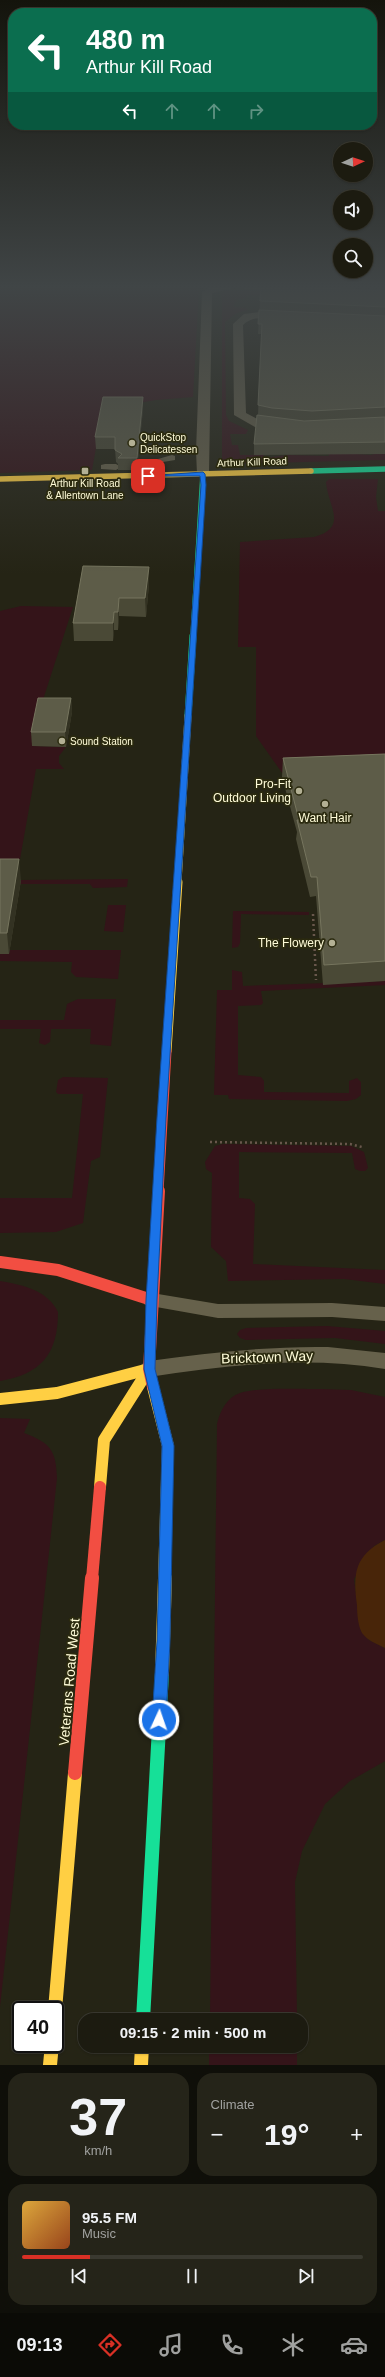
<!DOCTYPE html>
<meta charset="utf-8">
<style>
:root{--surface:#1c1b10;--page:#252419;--text:#f1f3f6;--muted:#a0a19f;--line:#3a3930;--accent:#d93025}
body{margin:0;font-family:Arial,sans-serif;background:var(--page);color:var(--text);height:100vh;display:flex;flex-direction:column;font-size:15px;white-space:nowrap}
*{box-sizing:border-box;margin:0}
p{font-size:13px;color:var(--muted)}
.icon{flex:none;width:22px;height:22px;fill:none;stroke:currentColor;stroke-width:2;stroke-linecap:round;stroke-linejoin:round}
.map{position:relative;height:2065px;overflow:hidden}
.drawer{display:flex;flex-direction:column;gap:8px;padding:8px;background:#0f0f09;flex:1}
.drawer>*{flex:none}
.banner{position:absolute;left:8px;top:8px;width:369px;height:122px;border-radius:16px;box-shadow:0 1px 3px #0004,0 0 0 1px var(--line);background:#0b6e4f;color:#fff;overflow:hidden}
.needle{width:26px;rotate:87deg}
.controls{position:absolute;left:333px;top:142px;display:grid;gap:8px}
.controls a{display:grid;place-items:center;width:40px;height:40px;border-radius:50%;background:var(--surface);box-shadow:0 1px 3px #0004,0 0 0 1px var(--line);font-size:20px}
.speed{position:absolute;left:12px;top:2001px;display:flex;gap:8px;font-size:20px;font-weight:700;text-align:center}
.speed>*{display:grid;place-content:center;width:52px;height:52px;border-radius:50%;background:var(--surface);box-shadow:0 1px 3px #0004,0 0 0 1px var(--line);line-height:1}
.speed .limit{border:2px solid #111;border-radius:6px;background:#fff;color:#111}
.pin{position:absolute;display:grid;place-items:center;width:34px;height:34px;color:#fff;margin:-17px;border-radius:8px;box-shadow:0 2px 6px #0006}
.me{position:absolute;width:44px;margin:-22px;rotate:3deg;stroke-linejoin:round;filter:drop-shadow(0 0 3px #0008)}
.turn{display:flex;align-items:center;gap:14px;height:84px;padding:0 12px;font-size:18px}
.turn .icon{width:52px;height:52px;stroke-width:2.5}
.turn b{display:block;font-size:28px;line-height:34px}
.lanes{display:flex;align-items:center;height:38px;padding:0 12px;background:#0003;justify-content:center;gap:20px;direction:ltr}
.lanes .off{opacity:.35}
.big{font-size:30px;font-weight:700;line-height:1.1}
.drawer .widget{flex:1;display:flex;flex-direction:column;justify-content:center;gap:6px;min-width:0;padding:0 14px;border-radius:16px;background:var(--page)}
.drawer .dial{align-items:center;gap:0}
.dial b{font-size:52px;line-height:1}
.song{display:flex;align-items:center;gap:12px}
.cover{width:48px;height:48px;border-radius:6px;background:linear-gradient(135deg,hsl(40 70% 55%),hsl(20 70% 35%))}
.played{height:4px;border-radius:2px;background:linear-gradient(90deg,var(--accent) 20%,var(--line) 20%)}
.keys{display:flex;justify-content:space-around;direction:ltr}
.heat{display:flex;justify-content:space-between;align-items:center;font-size:22px;direction:ltr}
.drawer .tiles{flex:1;display:grid;gap:8px;grid-template-columns:1fr 1fr}
.widget:last-child{grid-column:span 2}
.trip{position:absolute;left:78px;top:2013px;width:230px;height:40px;border-radius:16px;background:var(--surface);box-shadow:0 1px 3px #0004,0 0 0 1px var(--line);font-weight:700;line-height:40px;text-align:center}
.dock{display:flex;height:64px;justify-content:space-around;align-items:center;background:#0b0b06;color:var(--muted)}
.dock .icon{width:28px;height:28px}
.dock .on{color:var(--accent)}
.dock b{font-size:18px;color:var(--text)}
.map>svg:first-child{display:block}
.green{fill:#341419}
.water{fill:#482509}
.lines{fill:none;stroke-linecap:round;stroke-linejoin:round}
.path-far1{stroke:#69574c;stroke-width:1.5;stroke-dasharray:1 1.5;stroke-linecap:butt}
.path{stroke:#69574c;stroke-width:2.5;stroke-dasharray:2 3;stroke-linecap:butt}
.lane{fill:#66614b;fill-rule:evenodd}
.street{fill:#66614b;fill-rule:evenodd}
.fast-far2{stroke:#16e098;stroke-width:5.5}
.fast-far1{stroke:#16e098;stroke-width:7}
.fast{stroke:#16e098;stroke-width:14}
.slow-far4{stroke:#ffcf43;stroke-width:5.5}
.slow-far3{stroke:#ffcf43;stroke-width:7}
.slow-far2{stroke:#ffcf43;stroke-width:9}
.slow-far1{stroke:#ffcf43;stroke-width:12}
.slow{stroke:#ffcf43;stroke-width:14}
.jam-far2{stroke:#f24e42;stroke-width:9}
.jam-far1{stroke:#f24e42;stroke-width:12}
.jam{stroke:#f24e42;stroke-width:14}
.wall{fill:#4a4936}
.shaded-wall{fill:#333222}
.building{fill:#5d5c48;stroke:#76755e}
.route{fill:#1a73e8;stroke:#114b97}
.poi-dot{fill:#b3b094;stroke:#2b2a0f;stroke-width:1.5}
.labels{text-anchor:middle;dominant-baseline:central;stroke-width:3.5;stroke-linejoin:round;paint-order:stroke}
.far-poi-label{font-size:10px;fill:#fffcd9;stroke:#2b2a0f;text-anchor:start}
.far-street-label{font-size:10px;fill:#fffcd9;stroke:#2b2a0f}
.poi-label{font-size:12px;fill:#fffcd9;stroke:#2b2a0f;text-anchor:end}
.near-street-label{font-size:14px;fill:#fffcd9;stroke:#2b2a0f}
</style>
<div class="map">
<svg width="385" height="2065" viewBox="0 0 385 2065">
<rect width="100%" height="100%" fill="#252415"/>
<g class="green">
<polygon points="0,285 204,285 199,288 193,397 156,400 103,409 92,470 0,473"/>
<polygon points="228,290 385,299 249,295 244,299 237,299 233,307 246,308 248,310 237,313 225,322 226,415 229,421 248,430 246,434 230,434 232,445 238,445 240,455 264,455 264,458 288,455 329,456 328,452 371,455 385,451 385,460 222,464 222,292"/>
<path d="M329 479H378L376 497 378 511H385V773L285 777 256 736V647H238L240 542 314 537C349 527 328 507 326 482Z"/>
<polygon points="21,606 73,607 39,712 32,746 66,747 59,756 59,763 64,769 36,769 20,859 0,859 0,611"/>
<polygon points="128,879 127,887 93,888 90,884 20,884 21,880"/>
<polygon points="108,905 126,905 123,932 104,931"/>
<polygon points="233,911 309,912 309,915 241,914 240,943 238,947 232,948"/>
<polygon points="9,950 121,950 118,979 76,977 71,972 72,962 0,961 0,954"/>
<polygon points="232,970 242,972 243,986 385,981 385,985 261,991 263,1003 261,1005 238,1006 238,1075 261,1077 264,1081 264,1092 349,1093 349,1081 357,1078 361,1082 361,1095 356,1099 347,1101 229,1099 228,1095 214,1095 217,990 232,990"/>
<polygon points="116,999 111,1046 90,1044 91,1029 51,1029 50,1042 45,1045 39,1043 41,1029 0,1029 0,1020 64,1020 67,1004 78,999"/>
<polygon points="63,1077 108,1078 100,1157 91,1161 83,1223 56,1232 0,1233 0,1198 72,1198 83,1094 58,1094 56,1092 58,1080"/>
<polygon points="223,1144 351,1146 364,1152 368,1168 365,1171 360,1171 355,1169 352,1153 239,1152 239,1198 250,1199 255,1204 253,1264 385,1270 385,1284 344,1279 228,1281 226,1261 211,1247 212,1173 206,1169 205,1162 215,1146"/>
<path d="M0 1281C23 1285 47 1290 58 1312 58 1354 41 1374 0 1381Z"/>
<polygon points="327,1326 385,1331 385,1344 335,1338 246,1340 240,1338 237,1334 240,1330 246,1328"/>
<path d="M322 1389 351 1390 385 1397V1540L374 1546 354 1579 361 1631 369 1640 385 1648V1761L350 1781 325 1804 302 1851 295 1882 297 2020H210L217 1424C220 1411 227 1397 240 1393 258 1387 302 1389 322 1389Z"/>
<path d="M0 1418 30 1419 24 1433C50 1443 56 1449 57 1478L0 2007Z"/>
<rect x="209" y="2046" width="88" height="19"/>
</g>
<path class="water" d="M385 1540V1648C377 1644 368 1641 362 1633 358 1626 357 1613 357 1605 353 1574 354 1556 385 1540Z"/>
<g class="lines">
<polyline class="path-far1" points="312,286 385,289"/>
<g class="path">
<polyline points="313,914 316,980"/>
<polyline points="267,940 314,942"/>
<polyline points="210,1142 350,1144 362,1147"/>
</g>
<g class="lane">
<polygon points="172,455 175,456 175,460 163,462 158,459"/>
<polygon points="105,464 116,464 121,467 116,470 101,469 101,465"/>
<polygon points="152,1293 218,1304 332,1303 385,1307 385,1321 332,1317 218,1318 145,1305 142,1300 145,1295"/>
<path d="M328 1347 385 1353V1369C306 1356 228 1365 149 1377L142 1374 138 1369 142 1364 149 1361C208 1353 267 1346 328 1347Z"/>
</g>
<g class="street">
<path d="M215 285C229 285 287 281 295 289L290 292 234 288 212 293 209 474 203 478 197 474 196 451 202 292Z"/>
<path d="M268 311 288 312 293 315C284 325 257 310 243 325L246 413 261 421 289 423 291 426 289 429 285 430 255 427 234 415 233 324 244 314Z"/>
</g>
<g class="fast-far2">
<polyline points="311,471 385,469"/>
<polyline points="193,637 203,474"/>
</g>
<polyline class="fast-far1" points="188,716 193,636"/>
<polyline class="fast" points="143,2020 162,1673"/>
<polyline class="slow-far4" points="0,479 311,471"/>
<polyline class="slow-far3" points="178,883 188,716"/>
<polyline class="slow-far2" points="167,1051 178,882"/>
<g class="slow-far1">
<polyline points="153,1387 168,1446 164,1579"/>
<polyline points="0,1399 57,1393 149,1369"/>
<polyline points="100,1487 104,1440 149,1369"/>
</g>
<g class="slow">
<polyline points="162,1673 165,1578"/>
<polyline points="55,2010 75,1773"/>
<polyline points="50,2065 52,2044"/>
<polyline points="141,2065 142,2046"/>
</g>
<polyline class="jam-far2" points="159,1192 167,1051"/>
<g class="jam-far1">
<polyline points="0,1262 58,1270 152,1300"/>
<polyline points="153,1387 149,1369 159,1191"/>
<polyline points="92,1579 100,1487"/>
</g>
<polyline class="jam" points="75,1773 92,1578"/>
</g>
<g class="wall">
<polygon points="385,291 385,454 254,455 254,444 258,415 261,334 258,334 260,301"/>
<polygon points="143,397 143,409 137,470 118,470 118,464 116,462 115,449 96,449 95,437"/>
<polygon points="83,566 149,584 146,617 119,616 118,630 114,630 113,641 74,641 73,623"/>
<polygon points="71,698 72,712 66,747 32,746 31,732"/>
<polygon points="385,754 385,981 323,985 316,896 310,897 296,839 297,832 282,777 283,758"/>
<polygon points="0,859 21,880 9,954 0,954"/>
</g>
<g class="shaded-wall">
<polygon points="143,397 143,409 137,470 137,458"/>
<polygon points="149,567 149,584 146,617 145,598"/>
<polygon points="119,598 119,616 118,630 118,612"/>
<polygon points="114,612 114,630 113,641 113,623"/>
<polygon points="71,698 72,712 66,747 65,732"/>
<polygon points="19,859 21,880 9,954 7,933"/>
</g>
<g class="building">
<polygon points="261,285 385,291 385,307 260,301"/>
<polygon points="259,310 385,316 385,407 312,411 272,408 258,405 262,324 258,324"/>
<polygon points="103,397 143,397 137,458 118,458 122,454 115,450 115,437 95,437"/>
<polygon points="257,415 304,421 385,417 385,442 254,444"/>
<polygon points="83,566 149,567 145,598 119,598 118,612 114,612 113,623 73,623"/>
<polygon points="38,698 71,698 65,732 31,732"/>
<polygon points="385,754 385,961 324,965 317,877 311,877 297,820 299,820 283,758"/>
<polygon points="0,859 19,859 7,933 0,933"/>
</g>
<linearGradient id="sky" x2="0" y2="1"><stop stop-color="#14140c"/><stop offset="0.5" stop-color="#404546"/><stop offset="1" stop-color="#404546" stop-opacity="0"/></linearGradient>
<rect width="385" height="574" fill="url(#sky)"/>
<polygon class="route" points="203,472 205,474 206,485 166,1118 157,1300 155,1369 174,1446 170,1641 166,1720 164,1724 159,1726 154,1724 152,1720 157,1641 162,1446 144,1369 146,1300 157,1118 201,485 200,476 145,476"/>
<g class="poi-dot">
<circle cx="132" cy="443" r="4"/>
<rect x="81" y="467" width="8" height="8" rx="2"/>
<circle cx="62" cy="741" r="4"/>
<circle cx="299" cy="791" r="4"/>
<circle cx="325" cy="804" r="4"/>
<circle cx="332" cy="943" r="4"/>
</g>
<g class="labels">
<g class="far-poi-label">
<text x="140" y="437">QuickStop<tspan x="140" dy="12">Delicatessen</tspan></text>
<text x="85" y="483" text-anchor="middle">Arthur Kill Road<tspan x="85" dy="12">&amp; Allentown Lane</tspan></text>
<text x="70" y="741">Sound Station</text>
</g>
<g class="far-street-label">
<text transform="translate(252 462) rotate(-2)">Arthur Kill Road</text>
</g>
<g class="poi-label">
<text x="291" y="784">Pro-Fit<tspan x="291" dy="14">Outdoor Living</tspan></text>
<text x="325" y="818" text-anchor="middle">Want Hair</text>
<text x="324" y="943">The Flowery</text>
</g>
<g class="near-street-label">
<text transform="translate(267 1357) rotate(-2)">Bricktown Way</text>
<text transform="translate(69 1682) rotate(-85)">Veterans Road West</text>
</g>
</g>
</svg>
<div class="controls">
<a><svg class="needle" viewBox="-14 -14 28 28"><path d="M0-13l5 13h-10z" fill="#e53935"/><path d="M0 13l5-13h-10z" fill="#a0a19f"/></svg></a>
<a><svg class="icon" aria-label="sound" viewBox="0 0 24 24"><path d="M4 9h4l5-4v14l-5-4H4zM17 9q2 3 0 6"/></svg></a>
<a><svg class="icon" aria-label="search" viewBox="0 0 24 24"><circle cx="10" cy="10" r="6"/><path d="M15 15l6 6"/></svg></a>
</div>
<div class="speed"><div class="limit">40</div></div>
<div class="pin" style="left:148px;top:476px;background:#d93025"><svg class="icon" aria-label="arrive" viewBox="0 0 24 24"><path d="M6 21V4h12l-3 4 3 4H6"/></svg></div>
<svg class="me" style="left:159px;top:1720px" viewBox="-20 -20 40 40"><circle r="17" fill="#1a73e8" stroke="#fff" stroke-width="3"/><path d="M0-11L8 9 0 5-8 9z" fill="#fff"/></svg>
<div class="trip">09:15 · 2 min · 500 m</div>
<div class="banner">
<div class="turn"><svg class="icon" aria-label="left" viewBox="0 0 24 24"><path d="M17 20v-9H6M10 6l-5 5 5 5"/></svg><div><b>480 m</b>Arthur Kill Road</div></div>
<div class="lanes"><svg class="icon" aria-label="left" viewBox="0 0 24 24"><path d="M17 20v-9H6M10 6l-5 5 5 5"/></svg><svg class="icon off" aria-label="ahead" viewBox="0 0 24 24"><path d="M12 20V5M6 11l6-6 6 6"/></svg><svg class="icon off" aria-label="ahead" viewBox="0 0 24 24"><path d="M12 20V5M6 11l6-6 6 6"/></svg><svg class="icon off" aria-label="right" viewBox="0 0 24 24"><path d="M7 20v-9h11M14 6l5 5-5 5"/></svg></div>
</div>
</div>
<section class="drawer">
<div class="tiles">
<div class="widget dial"><b>37</b><p>km/h</p></div>
<div class="widget"><p>Climate</p>
<div class="heat"><a>−</a><b class="big">19°</b><a>+</a></div>
</div>
<div class="widget">
<div class="song"><i class="cover"></i><div><b>95.5 FM</b><p>Music</p></div></div>
<div class="played"></div>
<div class="keys"><svg class="icon" aria-label="previous" viewBox="0 0 24 24"><path d="M18 5L8 12l10 7zM5 5v14"/></svg><svg class="icon" aria-label="pause" viewBox="0 0 24 24"><path d="M8 5v14M16 5v14"/></svg><svg class="icon" aria-label="next" viewBox="0 0 24 24"><path d="M6 5l10 7-10 7zM19 5v14"/></svg></div>
</div>
</div>
</section>
<nav class="dock">
<b>09:13</b>
<svg class="icon on" aria-label="directions" viewBox="0 0 24 24"><path d="M12 3l9 9-9 9-9-9zM9 14v-3h6M13 9l2 2-2 2"/></svg>
<svg class="icon" aria-label="music" viewBox="0 0 24 24"><path d="M9 18V5l10-2v13"/><circle cx="6" cy="18" r="3"/><circle cx="16" cy="16" r="3"/></svg>
<svg class="icon" aria-label="phone" viewBox="0 0 24 24"><path d="M5 4h4l2 5-3 2q2 4 5 5l2-3 5 2v4C11 20 4 13 5 4z"/></svg>
<svg class="icon" aria-label="climate" viewBox="0 0 24 24"><path d="M12 3v18M4 7l16 10M4 17L20 7"/></svg>
<svg class="icon" aria-label="car" viewBox="0 0 24 24"><path d="M5 17H2v-5l4-1 3-4h7l3 4 3 1v5h-3M9 17h6M6 11h13"/><circle cx="7" cy="17" r="2"/><circle cx="17" cy="17" r="2"/></svg>
</nav>
